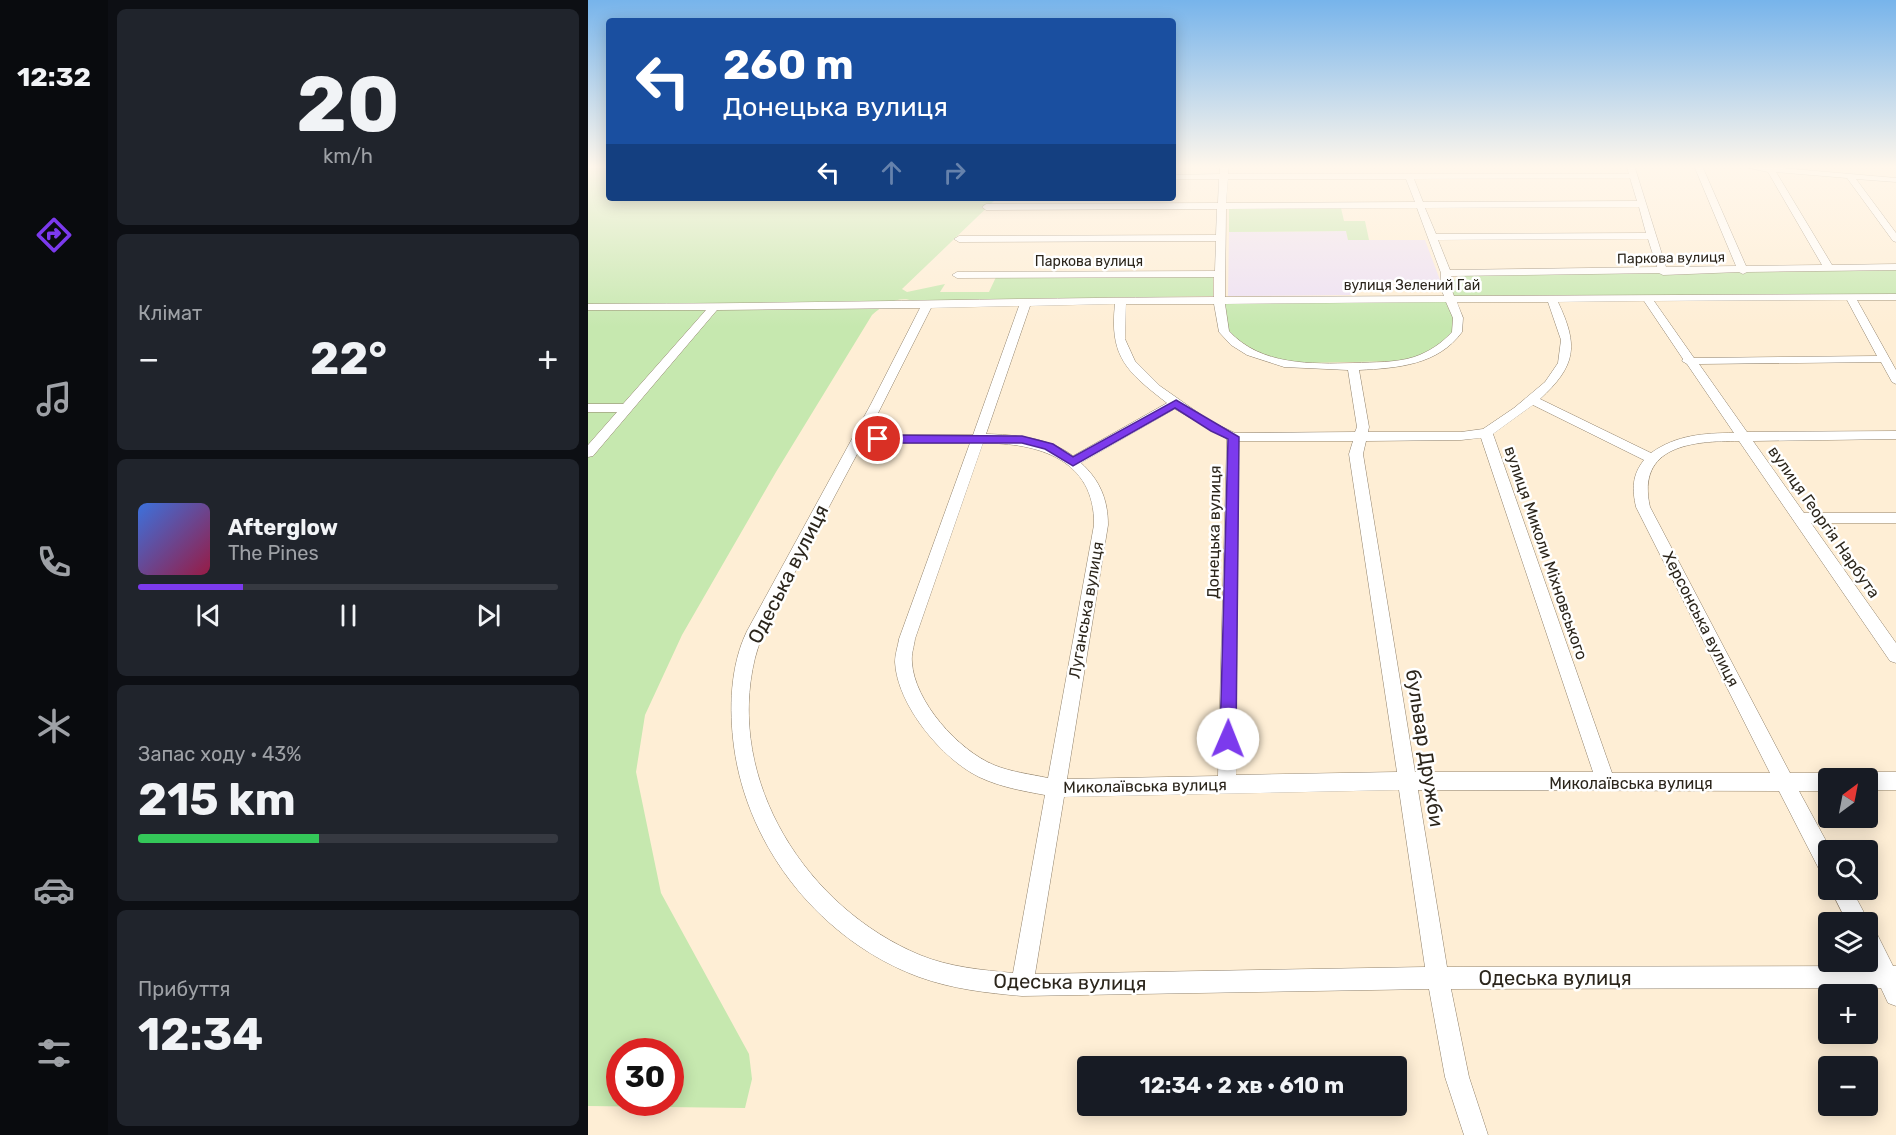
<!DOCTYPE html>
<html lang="uk">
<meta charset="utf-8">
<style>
:root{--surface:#171b24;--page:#20242c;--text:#f1f3f6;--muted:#9ea1a6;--line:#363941;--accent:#7c3aed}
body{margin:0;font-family:Rubik,sans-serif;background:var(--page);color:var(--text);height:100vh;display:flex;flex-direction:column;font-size:22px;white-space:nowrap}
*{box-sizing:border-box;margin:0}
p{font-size:20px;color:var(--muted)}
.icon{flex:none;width:33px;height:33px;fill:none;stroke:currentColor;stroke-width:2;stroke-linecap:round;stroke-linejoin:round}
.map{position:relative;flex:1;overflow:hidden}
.details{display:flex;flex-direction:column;gap:9px;padding:9px;background:#0d0f14;width:480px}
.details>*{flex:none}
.banner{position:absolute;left:18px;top:18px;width:570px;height:183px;border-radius:6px;box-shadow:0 3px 15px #0003;background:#1a4fa0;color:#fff;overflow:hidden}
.needle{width:39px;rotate:32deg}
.tools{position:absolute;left:1230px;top:768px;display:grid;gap:12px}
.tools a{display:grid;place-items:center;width:60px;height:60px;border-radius:6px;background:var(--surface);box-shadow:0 3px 15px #0003;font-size:30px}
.speed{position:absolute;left:18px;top:1038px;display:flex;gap:12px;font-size:30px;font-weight:700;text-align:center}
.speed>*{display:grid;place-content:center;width:78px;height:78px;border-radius:50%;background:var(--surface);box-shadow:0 3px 15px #0003;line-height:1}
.speed .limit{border:9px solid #d22;background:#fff;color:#111}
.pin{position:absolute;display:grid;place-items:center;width:51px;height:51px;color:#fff;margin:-26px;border:3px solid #fff;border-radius:50%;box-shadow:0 2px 6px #0007}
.me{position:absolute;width:66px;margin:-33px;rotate:1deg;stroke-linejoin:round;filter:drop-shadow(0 0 4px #0008)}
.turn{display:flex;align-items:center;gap:21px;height:126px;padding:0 18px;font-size:27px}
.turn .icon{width:78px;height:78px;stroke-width:2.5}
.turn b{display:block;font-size:42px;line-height:51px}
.lanes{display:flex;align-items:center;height:57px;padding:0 18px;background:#0003;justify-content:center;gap:30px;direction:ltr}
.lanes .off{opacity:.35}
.big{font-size:45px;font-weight:700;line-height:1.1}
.details .widget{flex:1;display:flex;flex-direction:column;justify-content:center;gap:9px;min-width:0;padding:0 21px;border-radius:9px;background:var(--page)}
.details .dial{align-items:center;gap:0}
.dial b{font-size:78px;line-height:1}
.song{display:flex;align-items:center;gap:18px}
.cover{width:72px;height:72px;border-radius:9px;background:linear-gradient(135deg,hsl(220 70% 55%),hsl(340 70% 35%))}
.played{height:6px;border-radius:3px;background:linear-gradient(90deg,var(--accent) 25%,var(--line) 25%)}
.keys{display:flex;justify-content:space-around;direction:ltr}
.heat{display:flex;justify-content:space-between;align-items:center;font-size:33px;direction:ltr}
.charge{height:9px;border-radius:4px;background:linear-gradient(90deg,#34c759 43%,var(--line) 0)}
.trip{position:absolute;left:489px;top:1056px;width:330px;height:60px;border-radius:6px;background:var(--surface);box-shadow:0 3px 15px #0003;font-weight:700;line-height:60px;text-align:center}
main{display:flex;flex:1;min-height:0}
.tab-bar{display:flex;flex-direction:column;width:108px;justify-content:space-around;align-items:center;background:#090b0e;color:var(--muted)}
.tab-bar .icon{width:42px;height:42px}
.tab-bar .selected{color:var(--accent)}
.tab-bar b{font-size:27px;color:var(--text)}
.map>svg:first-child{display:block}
.education{fill:#ede0f4}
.green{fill:#c6e8af;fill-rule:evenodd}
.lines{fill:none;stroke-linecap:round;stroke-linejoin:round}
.minor-casing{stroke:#90816b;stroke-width:1}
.minor{fill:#fff;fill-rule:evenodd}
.route{fill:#7c3aed;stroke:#51269a;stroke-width:1.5}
.labels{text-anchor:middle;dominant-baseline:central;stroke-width:5;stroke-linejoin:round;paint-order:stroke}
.far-street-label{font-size:14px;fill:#2c261c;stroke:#fff}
.street-label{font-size:16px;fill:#2c261c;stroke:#fff}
.near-street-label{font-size:20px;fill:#2c261c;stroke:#fff}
</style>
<main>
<nav class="tab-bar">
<b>12:32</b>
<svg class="icon selected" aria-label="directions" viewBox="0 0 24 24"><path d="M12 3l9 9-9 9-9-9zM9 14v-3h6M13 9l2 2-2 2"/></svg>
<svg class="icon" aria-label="music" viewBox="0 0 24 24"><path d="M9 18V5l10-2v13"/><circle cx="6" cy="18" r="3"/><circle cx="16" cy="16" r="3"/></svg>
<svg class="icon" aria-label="phone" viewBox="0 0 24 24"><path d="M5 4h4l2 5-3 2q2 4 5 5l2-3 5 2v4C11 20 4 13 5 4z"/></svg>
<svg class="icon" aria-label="climate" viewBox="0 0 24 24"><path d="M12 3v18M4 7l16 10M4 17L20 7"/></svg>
<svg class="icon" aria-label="car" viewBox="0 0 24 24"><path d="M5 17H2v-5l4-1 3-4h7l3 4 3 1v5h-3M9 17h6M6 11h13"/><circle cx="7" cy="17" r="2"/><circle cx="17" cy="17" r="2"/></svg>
<svg class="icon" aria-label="filters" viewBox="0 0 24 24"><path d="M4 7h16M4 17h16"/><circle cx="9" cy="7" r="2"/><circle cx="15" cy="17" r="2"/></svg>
</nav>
<section class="details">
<div class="widget dial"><b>20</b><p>km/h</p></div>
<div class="widget"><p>Клімат</p>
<div class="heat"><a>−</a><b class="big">22°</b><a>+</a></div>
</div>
<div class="widget">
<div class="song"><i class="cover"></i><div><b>Afterglow</b><p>The Pines</p></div></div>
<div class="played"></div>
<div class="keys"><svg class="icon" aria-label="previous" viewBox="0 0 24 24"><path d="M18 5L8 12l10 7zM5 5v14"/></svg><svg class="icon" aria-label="pause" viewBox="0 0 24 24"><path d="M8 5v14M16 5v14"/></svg><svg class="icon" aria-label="next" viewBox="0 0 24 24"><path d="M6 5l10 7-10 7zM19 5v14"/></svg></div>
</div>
<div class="widget"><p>Запас ходу · 43%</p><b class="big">215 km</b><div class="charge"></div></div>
<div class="widget"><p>Прибуття</p><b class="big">12:34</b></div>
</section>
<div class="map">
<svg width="1308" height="1135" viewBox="0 0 1308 1135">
<rect width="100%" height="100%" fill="#feeed5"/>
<polygon class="education" points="758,231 760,240 837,240 852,280 766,281 768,295 640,296 641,232"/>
<g class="green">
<path d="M0 168H21V198H409L314 289 319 292 357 284 352 292H401L408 277H625V296L325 301C311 295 295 305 284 315L188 472 94 635 57 715 48 772 73 893 161 1054 164 1079 157 1108 0 1106ZM32 1052H82V1102H32Z"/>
<polygon points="641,208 753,208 756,221 777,221 781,240 760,240 758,231 641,232"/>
<polygon points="1308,268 1308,295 866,296 861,283 874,275"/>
<path d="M864 299 867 331C852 344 835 356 816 361L710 363 678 357 644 337 637 328 632 301Z"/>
</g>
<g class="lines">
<g class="minor-casing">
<g id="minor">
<path d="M632 168H640V174H1041L1039 168H1047L1078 267 1148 266 1107 168H1115L1158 266 1234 265 1180 172 1161 168H1194L1308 178V182L1268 179 1308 233V242L1305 241 1259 178 1188 172 1244 265 1308 264V270L1159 272 1155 274 1151 272 1075 275 1071 273 863 276 862 286 866 296 1308 294V300H1269L1308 370V384L1304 382 1293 362 1111 364 1159 432 1308 431V439L1165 441 1216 513H1308V523H1223L1308 643V663L1302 661 1151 441C1105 441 1048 445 1062 507L1202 773H1240L1247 776 1248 778H1240V791H1211L1243 850H1240V876L1233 873 1191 791 830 790 859 967 1282 966 1279 962 1280 929 1288 932 1305 966H1308V1006L1300 1003 1293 988 863 989 881 1077 900 1135H876L857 1077 841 989 434 996C399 993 364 989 331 977 234 941 160 850 146 747 141 709 142 666 159 631L283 404 332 308 129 310 5 456 0 457V445L29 412H0V404H35L118 310H0V304C210 304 417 298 626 297V277L369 278 364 275 369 272 627 271 628 241 371 242 366 239 371 236 628 235 629 209 398 210 394 207 398 204 630 203 631 179H585V175L632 174ZM1042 178 1049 201 835 202 826 179ZM640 179H818L827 202 638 203ZM1051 207 1058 233 848 234 837 208ZM829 208 853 273 852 286 856 296 637 297 638 209ZM1060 239 1069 267 862 270 850 240ZM1259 300 1289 356 1106 358 1066 301ZM1056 301 1095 359 1094 361 1099 364 1146 433C1116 433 1088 435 1063 453L952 399C988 366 991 346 970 302ZM858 302 865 318 864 332C854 343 841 352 826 357 807 363 786 362 766 363 724 364 673 366 641 331L637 304ZM869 302H960L973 340 970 363 957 382 926 408 895 429 873 432H780L781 427 771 370C810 368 850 365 874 332L875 318ZM527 304C521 357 539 372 579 403L485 456C460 437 427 435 398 434L442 306ZM538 304H626L631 332 643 345 659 355 696 367 760 370 769 427 767 432 647 433 622 421 572 386 547 361 537 339ZM431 306 385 435H279L343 308ZM945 405 1056 460C1044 475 1044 489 1048 507L1182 773H1024L905 434ZM587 409 639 439 630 776 479 779 520 525C520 500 512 480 493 463ZM893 438 1005 772H827L775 454 778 441 873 440ZM651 441H765L761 454 809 772 648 775ZM275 443H382L311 639C310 646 307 654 307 662 309 705 354 759 391 777 412 787 435 791 457 795L425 973C394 970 361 967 332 955 219 908 137 781 167 658 175 627 192 600 207 572 229 529 252 486 275 443ZM395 443C450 443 507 459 506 525L460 778C442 774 423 772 406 765 370 750 326 701 324 662 323 654 326 647 327 639ZM811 790 837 967 447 974 476 797Z"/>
<polygon points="1280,772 1308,772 1308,790 1280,790 1280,778 1272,778 1273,775"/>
<polygon points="1243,890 1264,890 1281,922 1280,925 1280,922 1259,922"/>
</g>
</g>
<use href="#minor" class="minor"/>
</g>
<linearGradient id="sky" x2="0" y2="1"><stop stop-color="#77b4eb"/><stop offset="0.51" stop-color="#fff7ec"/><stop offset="1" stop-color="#fff7ec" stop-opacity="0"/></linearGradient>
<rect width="1308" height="327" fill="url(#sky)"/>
<polygon class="route" points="588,400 651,437 648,739 646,744 640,746 634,744 632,739 640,439 623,431 587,408 485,466 457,449 434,443 290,443 284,439 290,435 434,436 465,444 485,457"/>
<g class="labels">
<g class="far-street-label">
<text transform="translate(1083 258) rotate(-1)">Паркова вулиця</text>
<text x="501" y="261">Паркова вулиця</text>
<text x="824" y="285">вулиця Зелений Гай</text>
</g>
<g class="street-label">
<text transform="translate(1236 522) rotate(55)">вулиця Георгія Нарбута</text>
<text transform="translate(626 532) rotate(-89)">Донецька вулиця</text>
<text transform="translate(958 553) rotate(71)">вулиця Миколи Міхновського</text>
<text transform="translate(498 610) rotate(-80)">Луганська вулиця</text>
<text transform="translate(1113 619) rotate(63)">Херсонська вулиця</text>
<text x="1043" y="783">Миколаївська вулиця</text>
<text transform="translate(557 786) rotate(-1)">Миколаївська вулиця</text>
</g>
<g class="near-street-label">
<text transform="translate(200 574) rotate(-63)">Одеська вулиця</text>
<text transform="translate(837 748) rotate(81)">бульвар Дружби</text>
<text x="967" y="978">Одеська вулиця</text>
<text transform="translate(482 982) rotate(1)">Одеська вулиця</text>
</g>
</g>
</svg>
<div class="tools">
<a><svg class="needle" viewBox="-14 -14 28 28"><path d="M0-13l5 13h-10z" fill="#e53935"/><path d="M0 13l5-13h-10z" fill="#9ea1a6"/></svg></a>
<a><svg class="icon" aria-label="search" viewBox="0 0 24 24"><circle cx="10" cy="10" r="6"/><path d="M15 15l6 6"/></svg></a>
<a><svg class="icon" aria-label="layers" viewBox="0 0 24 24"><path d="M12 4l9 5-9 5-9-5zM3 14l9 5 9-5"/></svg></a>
<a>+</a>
<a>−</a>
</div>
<div class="speed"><div class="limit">30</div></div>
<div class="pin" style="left:290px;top:439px;background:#d93025"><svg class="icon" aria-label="arrive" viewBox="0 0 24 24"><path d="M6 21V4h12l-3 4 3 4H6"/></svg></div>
<svg class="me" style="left:640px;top:739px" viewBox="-20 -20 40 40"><circle r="19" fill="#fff"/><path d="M0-13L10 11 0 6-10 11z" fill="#7c3aed"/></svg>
<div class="trip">12:34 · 2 хв · 610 m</div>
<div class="banner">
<div class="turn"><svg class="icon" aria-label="left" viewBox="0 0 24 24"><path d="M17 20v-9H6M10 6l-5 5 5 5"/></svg><div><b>260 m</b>Донецька вулиця</div></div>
<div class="lanes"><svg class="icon" aria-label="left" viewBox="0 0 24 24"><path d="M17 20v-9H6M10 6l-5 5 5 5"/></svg><svg class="icon off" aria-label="ahead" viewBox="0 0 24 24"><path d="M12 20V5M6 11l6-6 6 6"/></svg><svg class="icon off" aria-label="right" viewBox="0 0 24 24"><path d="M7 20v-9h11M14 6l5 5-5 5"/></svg></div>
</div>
</div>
</main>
